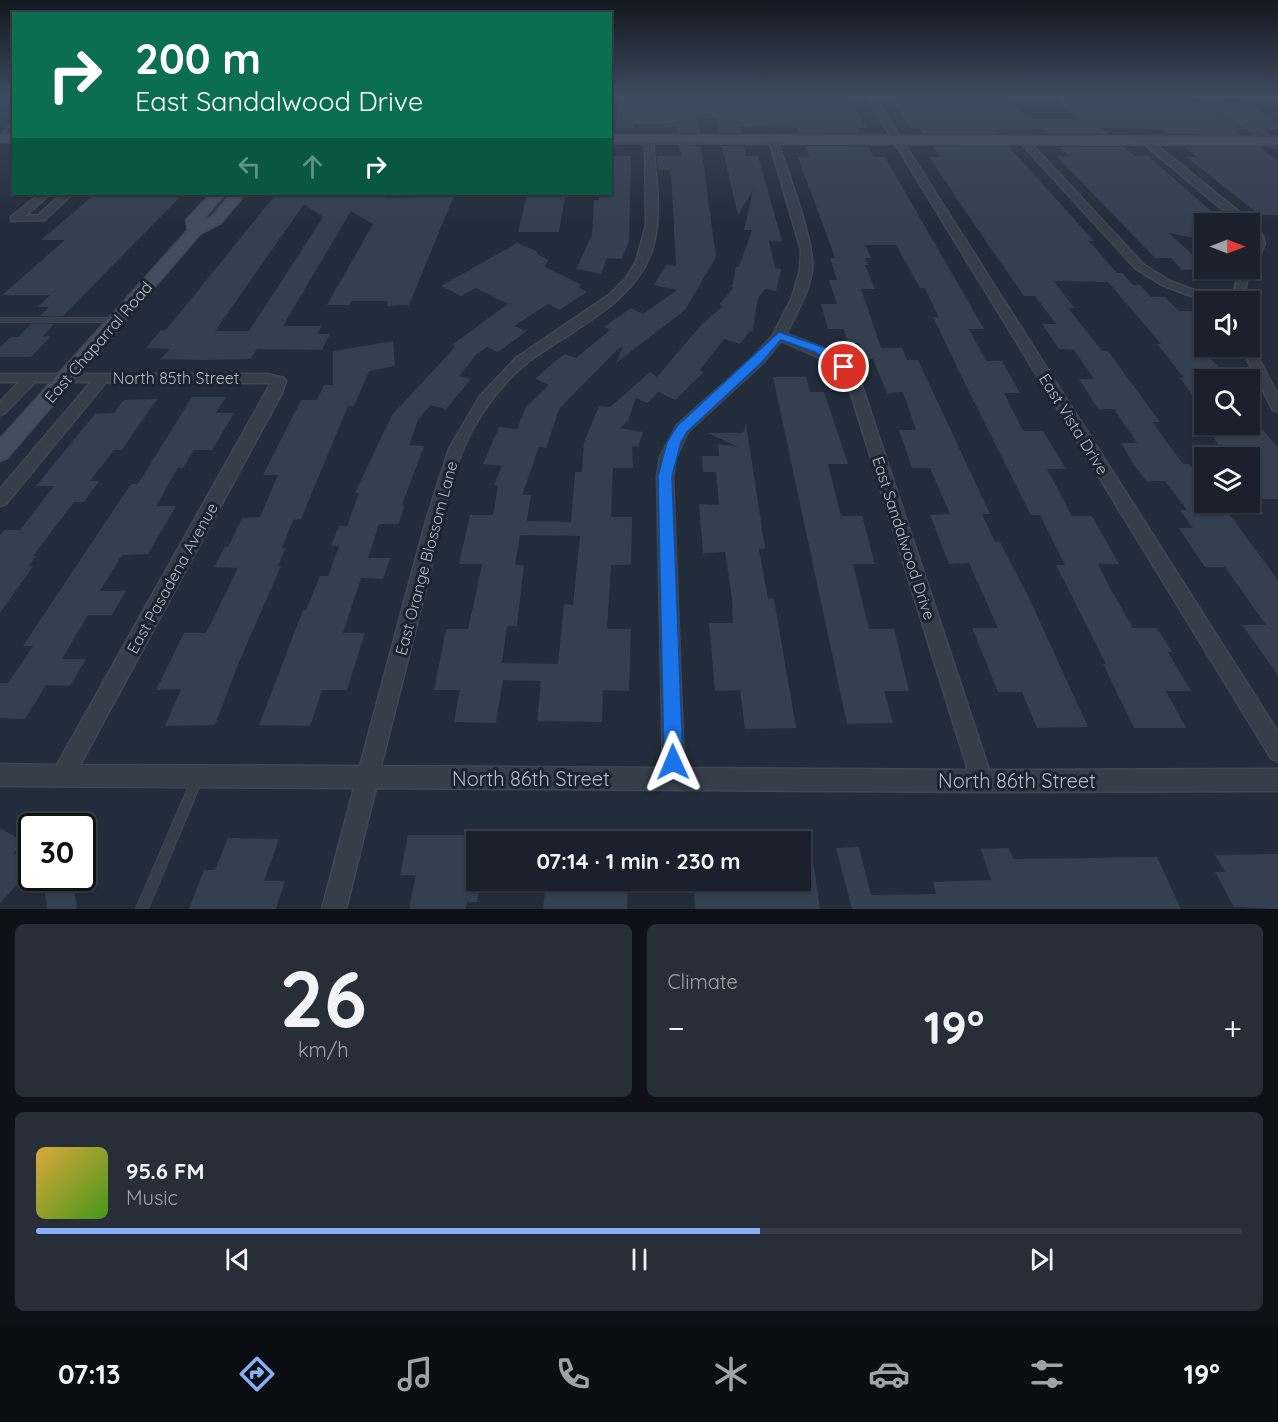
<!DOCTYPE html>
<meta charset="utf-8">
<style>
:root{--surface:#1a212c;--page:#272e38;--text:#f1f3f6;--muted:#9fa3a9;--line:#383e48;--accent:#86b0f6}
body{margin:0;font-family:Quicksand,sans-serif;background:var(--page);color:var(--text);height:100vh;display:flex;flex-direction:column;font-size:22px;white-space:nowrap}
*{box-sizing:border-box;margin:0}
p{font-size:20px;color:var(--muted)}
.icon{flex:none;width:33px;height:33px;fill:none;stroke:currentColor;stroke-width:2;stroke-linecap:round;stroke-linejoin:round}
.map{position:relative;height:909px;overflow:hidden}
.side{display:flex;flex-direction:column;gap:15px;padding:15px;background:#0e1218;flex:1}
.side>*{flex:none}
.guide{position:absolute;left:12px;top:12px;width:600px;height:183px;border-radius:0px;box-shadow:0 2px 4px #0004,0 0 0 2px var(--line);background:#0b6e4f;color:#fff;overflow:hidden}
.needle{width:39px;rotate:90deg}
.fabs{position:absolute;left:1194px;top:213px;display:grid;gap:12px}
.fabs a{display:grid;place-items:center;width:66px;height:66px;border-radius:0px;background:var(--surface);box-shadow:0 2px 4px #0004,0 0 0 2px var(--line);font-size:30px}
.speed{position:absolute;left:18px;top:813px;display:flex;gap:12px;font-size:30px;font-weight:700;text-align:center}
.speed>*{display:grid;place-content:center;width:78px;height:78px;border-radius:50%;background:var(--surface);box-shadow:0 2px 4px #0004,0 0 0 2px var(--line);line-height:1}
.speed .limit{border:3px solid #111;border-radius:9px;background:#fff;color:#111}
.pin{position:absolute;display:grid;place-items:center;width:51px;height:51px;color:#fff;margin:-26px;border:3px solid #fff;border-radius:50%;box-shadow:0 2px 6px #0007}
.me{position:absolute;width:66px;margin:-33px;rotate:359deg;stroke-linejoin:round;filter:drop-shadow(0 0 4px #0008)}
.turn{display:flex;align-items:center;gap:21px;height:126px;padding:0 24px;font-size:27px}
.turn .icon{width:78px;height:78px;stroke-width:2.5}
.turn b{display:block;font-size:42px;line-height:51px}
.lanes{display:flex;align-items:center;height:57px;padding:0 24px;background:#0003;justify-content:center;gap:30px;direction:ltr}
.lanes .off{opacity:.35}
.big{font-size:45px;font-weight:700;line-height:1.1}
.side .tile{flex:1;display:flex;flex-direction:column;justify-content:center;gap:9px;min-width:0;padding:0 21px;border-radius:9px;background:var(--page)}
.side .dial{align-items:center;gap:0}
.dial b{font-size:78px;line-height:1}
.song{display:flex;align-items:center;gap:18px}
.cover{width:72px;height:72px;border-radius:9px;background:linear-gradient(135deg,hsl(40 70% 55%),hsl(100 70% 35%))}
.played{height:6px;border-radius:3px;background:linear-gradient(90deg,var(--accent) 60%,var(--line) 60%)}
.keys{display:flex;justify-content:space-around;direction:ltr}
.heat{display:flex;justify-content:space-between;align-items:center;font-size:33px;direction:ltr}
.side .tiles{flex:1;display:grid;gap:15px;grid-template-columns:1fr 1fr}
.tile:last-child{grid-column:span 2}
.trip{position:absolute;left:466px;top:831px;width:345px;height:60px;border-radius:0px;background:var(--surface);box-shadow:0 2px 4px #0004,0 0 0 2px var(--line);font-weight:700;line-height:60px;text-align:center}
.tab-bar{display:flex;height:96px;justify-content:space-around;align-items:center;background:#0a0d12;color:var(--muted)}
.tab-bar .icon{width:42px;height:42px}
.tab-bar .current{color:var(--accent)}
.tab-bar b{font-size:27px;color:var(--text)}
.map>svg:first-child{display:block}
.building{fill:#344050;fill-rule:evenodd}
.lines{fill:none;stroke-linecap:round;stroke-linejoin:round}
.lane-casing{stroke:#3f4753;stroke-width:2}
.street-casing{stroke:#3f4753;stroke-width:3}
.secondary-casing{stroke:#3f4753;stroke-width:3}
.lane{fill:#363e4a;fill-rule:evenodd}
.street{fill:#363e4a;fill-rule:evenodd}
.secondary{fill:#444d5d;fill-rule:evenodd}
.route{fill:#1a73e8;stroke:#114b97;stroke-width:1.5}
.labels{text-anchor:middle;dominant-baseline:central;stroke-width:6;stroke-linejoin:round;paint-order:stroke}
.street-label{font-size:16px;fill:#b1b9c6;stroke:#1b232f}
.near-street-label{font-size:20px;fill:#b1b9c6;stroke:#1b232f}
</style>
<div class="map">
<svg width="1278" height="909" viewBox="0 0 1278 909">
<rect width="100%" height="100%" fill="#222c3a"/>
<g class="building">
<polygon points="778,96 795,96 801,101 832,101 830,97 849,97 866,128 857,128 861,134 800,133 798,128 740,127 741,133 720,133 716,117 698,120 700,133 678,133 677,127 664,127 664,124 634,124 634,128 616,128 620,98 639,98 639,101 779,101"/>
<polygon points="1052,96 1109,96 1109,101 1202,102 1245,130 1233,130 1241,135 1168,134 1161,129 1100,128 1108,134 1047,134 1042,129 993,130 997,134 923,134 919,128 910,128 893,101 1004,100 1032,119 1078,119"/>
<polygon points="1221,102 1245,102 1278,122 1278,130 1263,130"/>
<path d="M679 145 701 146 716 257 685 310 616 363 623 346 617 350 559 409 546 448 539 447 522 495H531L527 521 571 522 575 472H582L584 442 599 406 610 407 650 372 657 377 702 324 722 307 720 304 734 287H732L736 267H739L752 230H744L753 190 738 216 722 146H744L746 156H758L782 241H769L775 268 781 269 776 291 765 289 758 298 752 332 750 331 740 344 724 339 700 370 704 372 675 400 659 392 647 403 636 398 628 421 620 428 643 432 638 447 632 446 633 468H613L612 487 611 517H632L631 565H611L607 629H631L629 691 603 690 602 722 537 721 541 681 503 680 496 723 454 722 460 690H434L446 629H468L474 603 482 564H459L470 515H493L498 486 494 485 502 466 483 464 499 427 517 429 526 407 549 385 535 379 547 368 565 354 576 358 610 330 604 327 631 308 643 314 677 290 654 285 666 265 676 266 671 170H658L657 156H681ZM520 535 580 536 573 605 564 604 558 664 502 663 507 626H517L524 565H515Z"/>
<polygon points="805,146 868,146 874,157 885,157 984,329 969,329 986,361 1002,361 1020,393 1004,393 1023,431 1043,431 1066,469 1047,469 1072,516 1092,516 1119,564 1098,564 1110,588 1133,628 1157,628 1172,652 1168,652 1191,691 1166,691 1186,728 1134,728 1103,664 1106,664 1056,565 1065,565 1040,515 1031,515 970,394 933,317 939,318 925,288 920,288 896,245 865,245 871,258 865,258 868,265 865,265 875,289 861,289 881,348 902,348 907,360 918,360 990,514 982,514 995,542 1000,542 1029,598 1088,727 1037,728 1022,692 998,692 972,628 998,628 969,563 949,564 930,515 950,514 930,468 912,468 899,430 916,430 903,392 887,393 873,359 865,359 859,343 848,343 844,329 828,329 821,304 837,304 829,280 837,280 830,258 835,258 798,157 809,157"/>
<polygon points="932,146 1008,146 1094,241 1089,241 1117,273 1122,273 1133,285 1140,285 1151,297 1165,297 1179,311 1197,311 1204,319 1204,333 1198,333 1204,341 1204,346 1211,349 1202,349 1228,378 1204,378 1204,410 1179,377 1184,378 1157,344 1161,344 1108,282 1054,281 1074,308 1068,308 1102,351 1108,351 1160,422 1152,422 1183,464 1189,464 1204,483 1204,510 1226,510 1278,580 1278,675 1242,625 1266,625 1225,567 1205,567 1179,528 1193,528 1180,510 1187,510 1165,481 1146,481 1134,465 1121,443 1137,443 1114,409 1098,409 1079,379 1094,379 1074,350 1059,349 1042,324 1056,324 1035,296 1024,296 989,246 929,157 940,157"/>
<polygon points="1059,147 1123,147 1135,156 1148,156 1225,223 1204,223 1204,240 1169,233 1208,269 1182,270 1171,258 1155,258 1064,164 1057,156 1069,156"/>
<polygon points="1184,147 1259,147 1278,161 1278,215 1260,215 1186,157 1197,157"/>
<polygon points="610,156 631,156 629,241 622,259 607,258 601,274 576,269 592,235 594,200 599,200 600,194 610,194"/>
<polygon points="95,194 183,194 63,316 40,316 49,307 38,307 50,295 2,295 65,240 41,240"/>
<path d="M276 194H387L385 198 454 196 409 305 387 306 388 301H352L349 305H327L373 224 351 211 283 326H321L318 334H330L322 350 257 349 250 359 206 360 161 359 170 349 146 348 161 330H166ZM304 204 323 217 249 331H215Z"/>
<polygon points="527,195 565,197 559,232 518,232"/>
<polygon points="517,243 538,252 536,253 548,260 545,267 582,285 578,287 587,292 559,310 548,304 514,326 527,331 498,352 487,347 477,354 459,376 471,379 446,409 430,405 418,420 409,445 424,446 402,505 404,506 399,524 379,524 368,558 390,558 383,579 361,578 343,633 365,633 347,690 322,690 310,726 259,725 303,610 306,610 320,576 328,576 339,546 331,546 339,526 347,526 359,493 355,493 392,415 455,347 452,345 508,304 476,288 461,296 441,286"/>
<polygon points="31,324 54,324 42,337 51,336 31,357 0,357 0,347 11,337 18,337"/>
<polygon points="393,341 395,366 369,371 354,406 348,406 301,519 293,520 282,548 286,548 278,566 281,566 239,662 215,725 165,726 181,689 156,690 184,633 206,633 238,568 214,567 225,547 228,547 242,518 260,517 278,475 263,475 301,400 317,400 324,385 333,385 333,351"/>
<polygon points="773,377 806,377 810,392 824,392 848,464 828,464 841,516 862,516 875,564 853,564 869,629 894,629 909,691 884,691 893,723 847,724"/>
<polygon points="192,397 226,397 216,413 234,413 212,450 194,450 183,468 178,468 156,506 176,506 148,554 122,555 100,591 126,591 112,615 88,615 62,659 86,659 70,686 46,685 25,719 0,718 0,683 8,683 33,646 23,646 131,484 138,484"/>
<polygon points="157,399 122,450 114,450 90,481 99,481 84,502 74,502 33,556 36,556 29,566 33,566 0,613 0,535 4,530 20,530 54,486 36,486 95,414 114,413 124,400"/>
<polygon points="746,424 765,548 759,549 768,599 774,599 796,728 745,729 740,690 715,691 709,623 733,623 732,599 725,552 703,553 699,504 719,505 716,472 703,472 702,456 719,456 718,444 738,447 708,433 743,433"/>
<polygon points="1204,426 1260,427 1278,447 1278,499 1263,499 1250,483 1250,458 1229,458"/>
<polygon points="0,828 24,842 13,853 32,864 32,868 0,903"/>
<polygon points="408,835 478,835 473,865 477,865 477,880 480,880 477,902 467,902 466,909 409,909 416,875 400,875"/>
<polygon points="228,838 279,839 264,881 285,881 276,909 189,909 204,870 215,870"/>
<polygon points="801,841 810,841 820,909 695,909 693,880 801,880"/>
<polygon points="859,847 871,895 936,894 933,882 991,880 981,849 1009,848 1013,859 1157,857 1181,909 852,909 836,848"/>
<polygon points="1278,854 1278,909 1234,907 1215,872 1225,872 1215,855"/>
<polygon points="43,878 72,878 77,909 47,909"/>
<polygon points="546,880 628,880 627,909 543,909"/>
</g>
<g class="lines">
<g class="lane-casing">
<g id="lane">
<polygon points="0,318 115,318 118,320 115,322 0,322"/>
<polygon points="198,773 202,774 203,778 148,909 136,909 194,774"/>
</g>
</g>
<g class="street-casing">
<g id="street">
<polygon points="866,96 874,96 1278,732 1278,762 1271,758"/>
<polygon points="1198,96 1208,96 1278,142 1278,149"/>
<polygon points="11,125 14,125 14,132 6,140 0,140 0,136"/>
<path d="M649 136 653 139C655 173 662 210 654 243 640 302 571 329 528 362 501 383 476 418 463 449 448 486 440 529 431 568 414 634 398 700 381 766L663 768 657 476 660 457 677 425 752 358 773 335 792 298 800 270 801 250 769 140 773 137 777 140C787 171 815 241 812 270 809 293 796 314 786 334 815 344 842 354 860 380L989 770 1278 769V791L982 792 376 788 346 909H322L354 788 0 786V764L57 765 271 383 106 382 6 504 0 506V489L91 382H35L5 413 0 415V402L19 382H0V374H267L284 378 286 381 282 393 80 765 360 766 426 521 449 449 480 396 516 358 609 295 626 278 636 262 646 225 645 139ZM781 341 825 360 847 381 968 770 684 768 673 476 676 457 688 432 762 364Z"/>
<polygon points="1020,138 1026,138 1144,265 1170,281 1226,302 1207,302 1162,285 1136,269 1020,142"/>
<polygon points="1143,139 1149,139 1254,224 1263,236 1265,244 1256,263 1250,266 1243,302 1231,302 1240,268 1250,268 1250,254 1255,244 1250,232 1250,224 1240,224 1143,143"/>
<polygon points="40,194 50,194 25,216 38,215 62,194 72,194 45,220 11,221 11,217"/>
<polygon points="1250,343 1278,395 1278,412 1273,410 1240,346 1250,346"/>
</g>
</g>
<g class="secondary-casing">
<g id="secondary">
<rect x="0" y="134" width="14" height="8"/>
<polygon points="610,135 1278,137 1278,145 610,143"/>
<polygon points="211,194 225,194 201,222 211,217 231,194 245,194 221,223 200,234 7,458 0,461 0,439 188,230 186,220"/>
</g>
</g>
<use href="#lane" class="lane"/>
<use href="#street" class="street"/>
<use href="#secondary" class="secondary"/>
</g>
<linearGradient id="sky" x2="0" y2="1"><stop stop-color="#131820"/><stop offset="0.43" stop-color="#3e4b60"/><stop offset="1" stop-color="#3e4b60" stop-opacity="0"/></linearGradient>
<rect width="1278" height="224" fill="url(#sky)"/>
<polygon class="route" points="779,332 823,347 851,367 844,371 840,370 815,352 781,340 761,363 687,432 681,442 672,476 683,762 680,769 673,772 666,769 664,762 658,476 667,442 677,426"/>
<g class="labels">
<g class="street-label">
<text transform="translate(98 342) rotate(-49)">East Chaparral Road</text>
<text x="176" y="378">North 85th Street</text>
<text transform="translate(1074 424) rotate(58)">East Vista Drive</text>
<text transform="translate(904 538) rotate(72)">East Sandalwood Drive</text>
<text transform="translate(426 558) rotate(-75)">East Orange Blossom Lane</text>
<text transform="translate(172 578) rotate(-61)">East Pasadena Avenue</text>
</g>
<g class="near-street-label">
<text x="531" y="778">North 86th Street</text>
<text x="1017" y="780">North 86th Street</text>
</g>
</g>
</svg>
<div class="fabs">
<a><svg class="needle" viewBox="-14 -14 28 28"><path d="M0-13l5 13h-10z" fill="#e53935"/><path d="M0 13l5-13h-10z" fill="#9fa3a9"/></svg></a>
<a><svg class="icon" aria-label="sound" viewBox="0 0 24 24"><path d="M4 9h4l5-4v14l-5-4H4zM17 9q2 3 0 6"/></svg></a>
<a><svg class="icon" aria-label="search" viewBox="0 0 24 24"><circle cx="10" cy="10" r="6"/><path d="M15 15l6 6"/></svg></a>
<a><svg class="icon" aria-label="layers" viewBox="0 0 24 24"><path d="M12 4l9 5-9 5-9-5zM3 14l9 5 9-5"/></svg></a>
</div>
<div class="speed"><div class="limit">30</div></div>
<div class="pin" style="left:844px;top:367px;background:#d93025"><svg class="icon" aria-label="arrive" viewBox="0 0 24 24"><path d="M6 21V4h12l-3 4 3 4H6"/></svg></div>
<svg class="me" style="left:673px;top:762px" viewBox="-20 -20 40 40"><path d="M0-17L14 15 0 8-14 15z" fill="#1a73e8" stroke="#fff" stroke-width="4"/></svg>
<div class="trip">07:14 · 1 min · 230 m</div>
<div class="guide">
<div class="turn"><svg class="icon" aria-label="right" viewBox="0 0 24 24"><path d="M7 20v-9h11M14 6l5 5-5 5"/></svg><div><b>200 m</b>East Sandalwood Drive</div></div>
<div class="lanes"><svg class="icon off" aria-label="left" viewBox="0 0 24 24"><path d="M17 20v-9H6M10 6l-5 5 5 5"/></svg><svg class="icon off" aria-label="ahead" viewBox="0 0 24 24"><path d="M12 20V5M6 11l6-6 6 6"/></svg><svg class="icon" aria-label="right" viewBox="0 0 24 24"><path d="M7 20v-9h11M14 6l5 5-5 5"/></svg></div>
</div>
</div>
<section class="side">
<div class="tiles">
<div class="tile dial"><b>26</b><p>km/h</p></div>
<div class="tile"><p>Climate</p>
<div class="heat"><a>−</a><b class="big">19°</b><a>+</a></div>
</div>
<div class="tile">
<div class="song"><i class="cover"></i><div><b>95.6 FM</b><p>Music</p></div></div>
<div class="played"></div>
<div class="keys"><svg class="icon" aria-label="previous" viewBox="0 0 24 24"><path d="M18 5L8 12l10 7zM5 5v14"/></svg><svg class="icon" aria-label="pause" viewBox="0 0 24 24"><path d="M8 5v14M16 5v14"/></svg><svg class="icon" aria-label="next" viewBox="0 0 24 24"><path d="M6 5l10 7-10 7zM19 5v14"/></svg></div>
</div>
</div>
</section>
<nav class="tab-bar">
<b>07:13</b>
<svg class="icon current" aria-label="directions" viewBox="0 0 24 24"><path d="M12 3l9 9-9 9-9-9zM9 14v-3h6M13 9l2 2-2 2"/></svg>
<svg class="icon" aria-label="music" viewBox="0 0 24 24"><path d="M9 18V5l10-2v13"/><circle cx="6" cy="18" r="3"/><circle cx="16" cy="16" r="3"/></svg>
<svg class="icon" aria-label="phone" viewBox="0 0 24 24"><path d="M5 4h4l2 5-3 2q2 4 5 5l2-3 5 2v4C11 20 4 13 5 4z"/></svg>
<svg class="icon" aria-label="climate" viewBox="0 0 24 24"><path d="M12 3v18M4 7l16 10M4 17L20 7"/></svg>
<svg class="icon" aria-label="car" viewBox="0 0 24 24"><path d="M5 17H2v-5l4-1 3-4h7l3 4 3 1v5h-3M9 17h6M6 11h13"/><circle cx="7" cy="17" r="2"/><circle cx="17" cy="17" r="2"/></svg>
<svg class="icon" aria-label="filters" viewBox="0 0 24 24"><path d="M4 7h16M4 17h16"/><circle cx="9" cy="7" r="2"/><circle cx="15" cy="17" r="2"/></svg>
<b>19°</b>
</nav>
